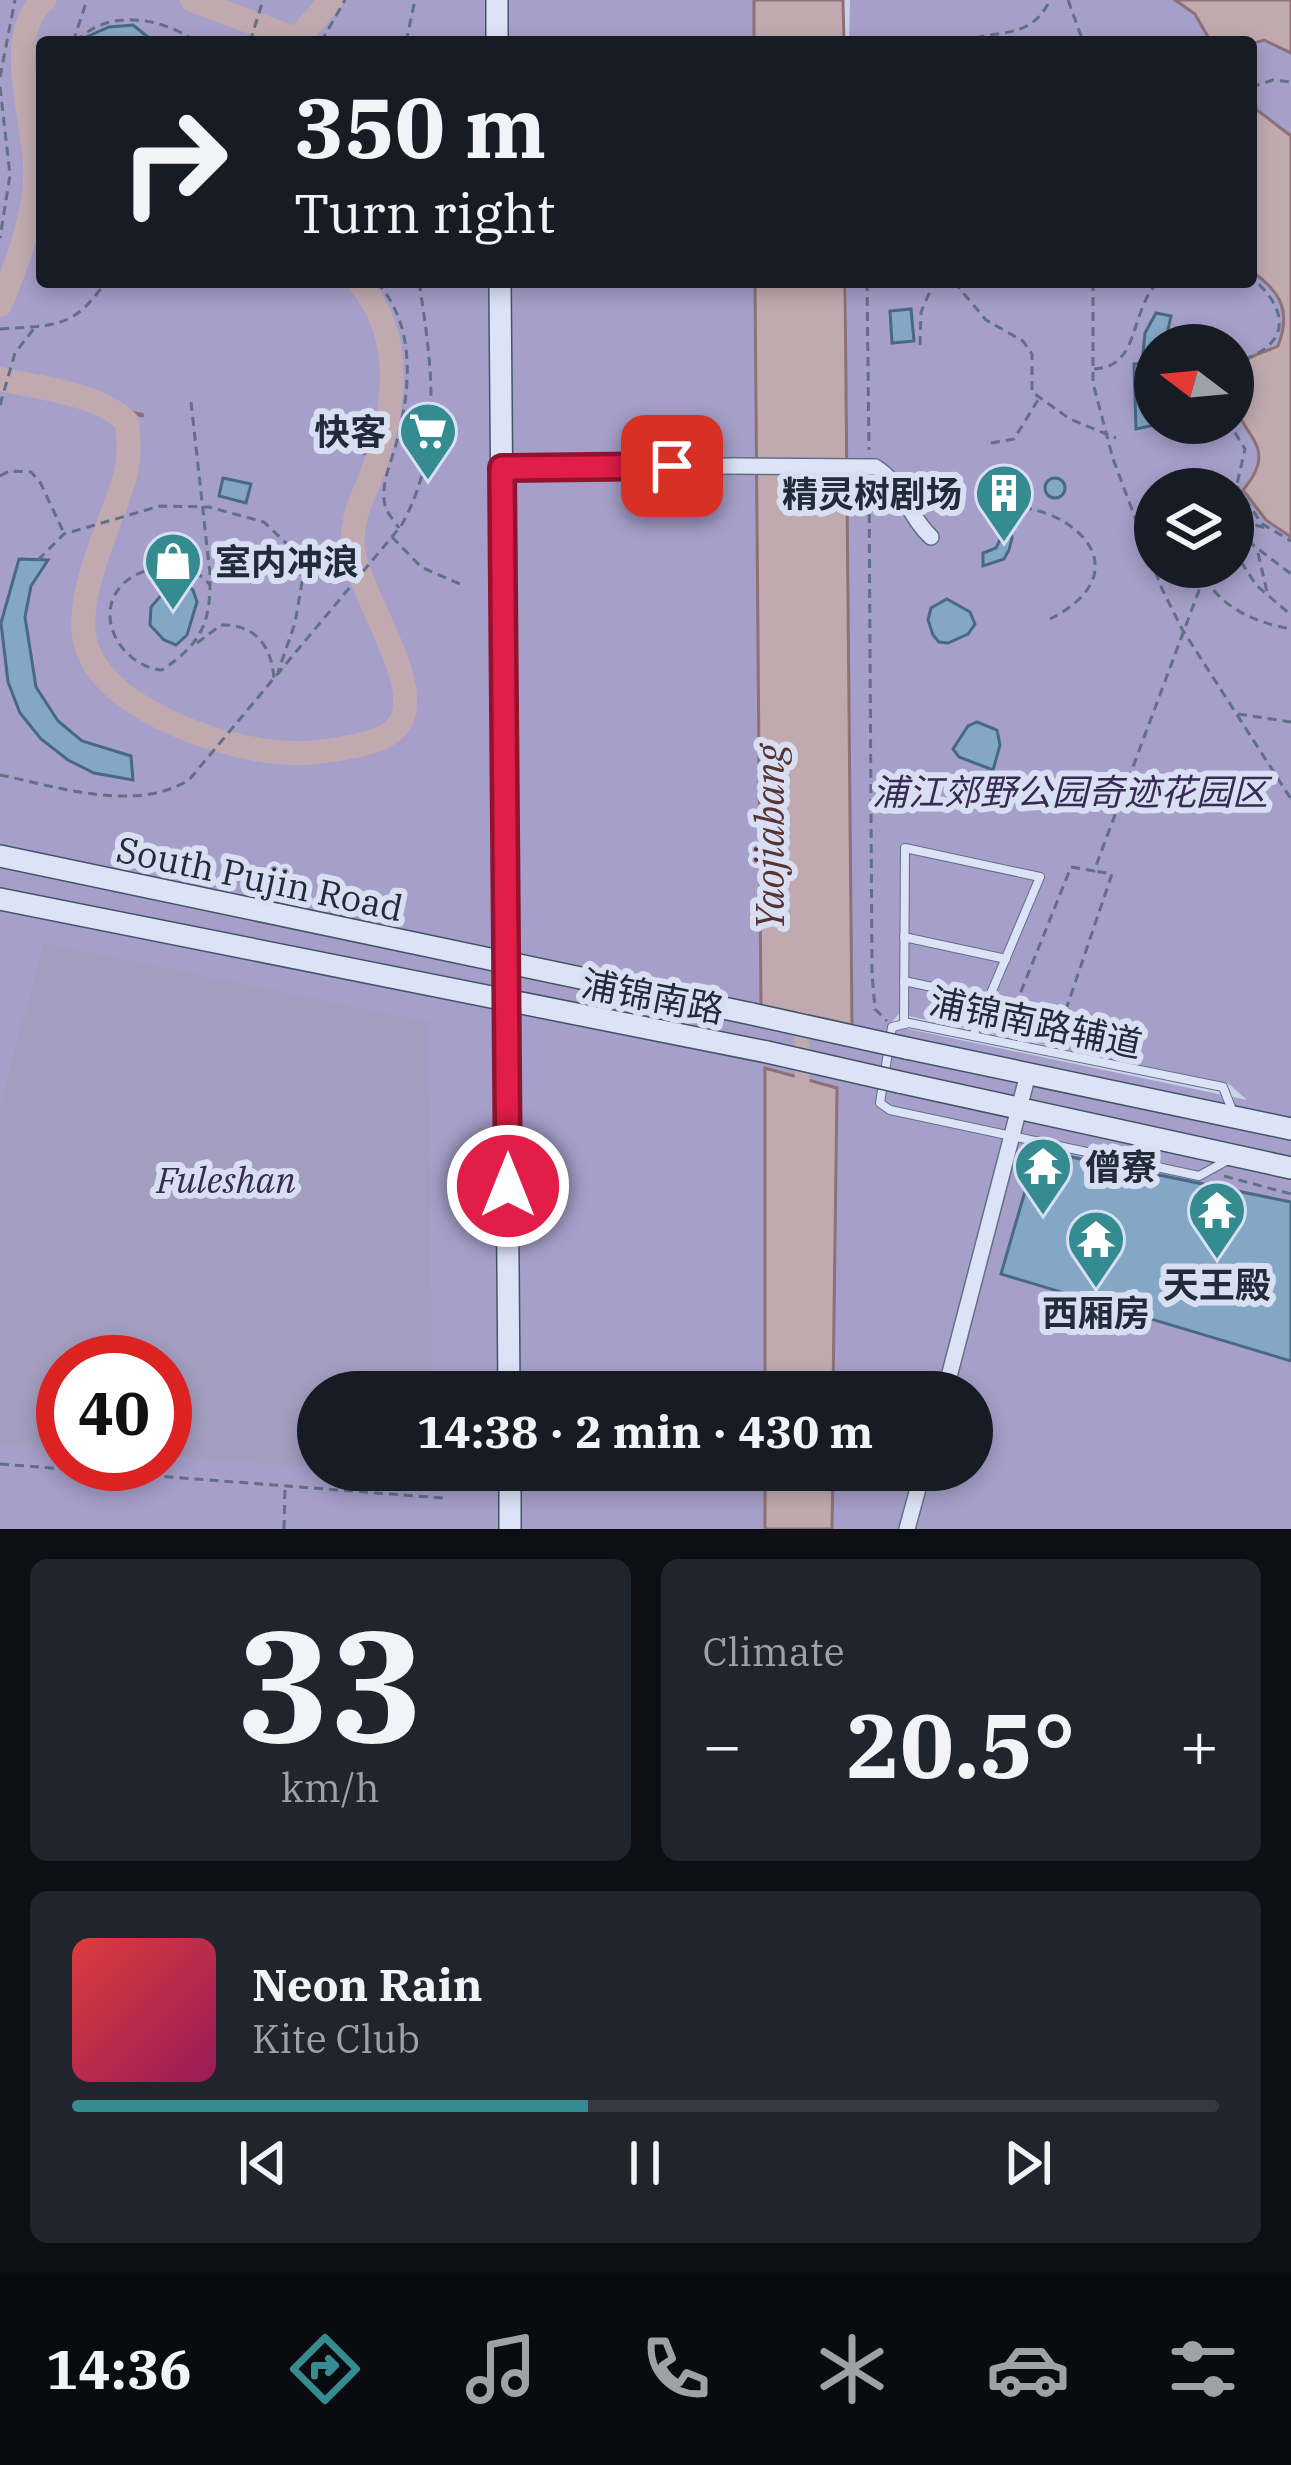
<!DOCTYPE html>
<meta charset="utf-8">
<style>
:root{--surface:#171b24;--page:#20242c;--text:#f1f3f6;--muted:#9ea1a6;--line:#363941;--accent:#358c90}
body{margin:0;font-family:"IBM Plex Serif","Noto Sans SC",serif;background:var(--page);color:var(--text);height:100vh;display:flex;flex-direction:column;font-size:45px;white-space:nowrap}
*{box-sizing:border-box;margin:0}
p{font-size:39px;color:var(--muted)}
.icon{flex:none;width:66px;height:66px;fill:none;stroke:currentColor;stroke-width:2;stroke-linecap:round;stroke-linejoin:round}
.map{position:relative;height:1529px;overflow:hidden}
.side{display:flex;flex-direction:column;gap:30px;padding:30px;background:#0d0f14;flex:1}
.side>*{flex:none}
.top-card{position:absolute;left:36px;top:36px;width:1221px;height:252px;border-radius:12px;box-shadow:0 6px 18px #0003;background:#171b24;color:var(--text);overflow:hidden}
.needle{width:78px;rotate:286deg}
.buttons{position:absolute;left:1134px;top:324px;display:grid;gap:24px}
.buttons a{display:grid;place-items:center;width:120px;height:120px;border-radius:50%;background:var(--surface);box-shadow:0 6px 18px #0003;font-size:60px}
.speed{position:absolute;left:36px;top:1335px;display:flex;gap:24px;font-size:60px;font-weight:700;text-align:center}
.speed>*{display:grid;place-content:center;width:156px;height:156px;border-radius:50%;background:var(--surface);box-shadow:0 6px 18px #0003;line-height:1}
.speed .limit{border:18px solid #d22;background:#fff;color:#111}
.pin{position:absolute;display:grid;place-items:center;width:102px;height:102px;color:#fff;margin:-51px;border-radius:24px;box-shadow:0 6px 18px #0006}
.me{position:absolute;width:132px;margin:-66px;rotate:0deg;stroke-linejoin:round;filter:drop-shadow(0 0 9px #0008)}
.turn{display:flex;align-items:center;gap:42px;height:252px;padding:0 60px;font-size:54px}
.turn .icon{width:156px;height:156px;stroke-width:2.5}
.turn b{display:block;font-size:84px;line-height:102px}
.big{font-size:90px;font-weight:800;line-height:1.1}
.side .widget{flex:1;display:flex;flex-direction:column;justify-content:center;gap:18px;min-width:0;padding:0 42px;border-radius:18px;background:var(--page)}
.side .dial{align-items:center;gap:0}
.dial b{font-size:156px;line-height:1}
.song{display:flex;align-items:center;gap:36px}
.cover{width:144px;height:144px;border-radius:18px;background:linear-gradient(135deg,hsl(0 70% 55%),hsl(330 70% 35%))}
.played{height:12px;border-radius:6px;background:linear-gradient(90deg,var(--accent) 45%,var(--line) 45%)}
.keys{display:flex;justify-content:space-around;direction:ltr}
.heat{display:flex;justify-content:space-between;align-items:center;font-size:66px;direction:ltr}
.side .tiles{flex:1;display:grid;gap:30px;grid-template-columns:1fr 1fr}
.widget:last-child{grid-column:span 2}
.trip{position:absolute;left:297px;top:1371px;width:696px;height:120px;border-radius:60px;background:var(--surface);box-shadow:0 6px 18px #0003;font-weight:800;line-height:120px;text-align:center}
.tab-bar{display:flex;height:192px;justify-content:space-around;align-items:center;background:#090b0e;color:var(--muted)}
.tab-bar .icon{width:84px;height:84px}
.tab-bar .current{color:var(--accent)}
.tab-bar b{font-size:54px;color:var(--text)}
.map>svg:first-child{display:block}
.green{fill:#a69fc9;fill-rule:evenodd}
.cemetery{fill:#a39dbf}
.water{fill:#c0aab0;stroke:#8e7177;stroke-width:3}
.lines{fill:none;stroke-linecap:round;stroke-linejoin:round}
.stream{stroke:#8e7177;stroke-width:4.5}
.canal{stroke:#c0aab0;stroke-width:15}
.river{stroke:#c0aab0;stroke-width:24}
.building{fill:#84a7c6;stroke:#486984;stroke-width:3}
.lane-casing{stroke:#607087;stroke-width:10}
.street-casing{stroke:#607087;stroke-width:18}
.secondary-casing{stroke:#435469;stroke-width:24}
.path{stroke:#607087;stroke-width:3;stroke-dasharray:9 6;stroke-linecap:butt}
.lane{stroke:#dde3f6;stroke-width:8}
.street{stroke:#dde3f6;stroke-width:15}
.secondary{stroke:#dde3f6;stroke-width:21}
.street-bridge-casing{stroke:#607087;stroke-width:18;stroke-linecap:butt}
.secondary-bridge-casing{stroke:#435469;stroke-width:24;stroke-linecap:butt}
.street-bridge{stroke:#dde3f6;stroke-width:15}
.secondary-bridge{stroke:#dde3f6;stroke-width:21}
.route-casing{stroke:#92132f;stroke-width:30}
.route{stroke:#e11d48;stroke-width:21}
.labels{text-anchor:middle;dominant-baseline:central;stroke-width:12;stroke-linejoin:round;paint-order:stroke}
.poi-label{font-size:36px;font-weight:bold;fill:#222c39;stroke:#d9dff3;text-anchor:end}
.park-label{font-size:36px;font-style:italic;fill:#372b53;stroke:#d9dff3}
.street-label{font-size:36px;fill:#222c39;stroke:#d9dff3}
.water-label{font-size:39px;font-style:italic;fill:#573333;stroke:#d9dff3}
</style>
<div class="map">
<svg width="1291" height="1529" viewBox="0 0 1291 1529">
<rect width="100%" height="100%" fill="#cad2eb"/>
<path class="green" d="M0 0H834L835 42H42V282H839L845 437 847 282H1251V42H849L850 0H1291V1529H0ZM1155 345H1233V423H1155ZM1155 489H1233V567H1155ZM899 1014 1229 1084 1247 1100 889 1025ZM63 1362H165V1464H63ZM318 1392H972V1470H318Z"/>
<polygon class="cemetery" points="44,943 428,1022 432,1392 318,1392 318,1467 165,1456 165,1362 63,1362 63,1449 0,1444 0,1105"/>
<g class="water">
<polygon points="754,0 843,0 844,42 754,42"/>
<polygon points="1175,0 1291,0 1291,53 1264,40 1251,44 1211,42 1195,14"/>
<path d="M1251 94 1257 110 1291 136V537L1266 520 1243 490C1284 441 1233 437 1233 388 1233 379 1235 369 1243 362 1251 355 1268 351 1278 346 1291 312 1282 292 1251 271Z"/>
<polygon points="755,282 845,282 852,1025 761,1005"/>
<polygon points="765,1068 837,1088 833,1392 765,1392"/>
<polygon points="765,1470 833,1470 832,1529 765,1529"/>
</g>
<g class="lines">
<g class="stream">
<polyline points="116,410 142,415"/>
<polyline points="364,453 378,455"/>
</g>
<polyline class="canal" points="802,1017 802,1095"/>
<g class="river">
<polyline points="192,0 296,39"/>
<polyline points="295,42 331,0"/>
<path d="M0 305C17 264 32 224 35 180 39 130 0 37 44 0"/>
<path d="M0 379C39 388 98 393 127 422 129 439 130 459 125 476 112 524 69 603 88 651 112 713 231 752 292 753 313 754 334 750 355 746 373 742 391 738 401 721 422 680 358 593 353 549 350 518 363 498 373 471 396 406 405 338 359 282"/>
</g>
</g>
<g class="building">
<polygon points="133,25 154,42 75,42 109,27"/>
<polygon points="911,309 914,341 892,343 890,311"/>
<polygon points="1156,313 1171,316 1165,343 1155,345 1155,425 1136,429 1134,364 1142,363 1145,333"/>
<circle cx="1055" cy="488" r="10"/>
<polygon points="223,478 251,484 246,503 219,496"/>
<polygon points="1006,511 1012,538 1009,550 1004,559 983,566 983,553 996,548 1000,540"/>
<polygon points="19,559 48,560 31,586 25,617 36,687 58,721 82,741 131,756 133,780 94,773 68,760 41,739 20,713 8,682 1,623"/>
<polygon points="183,583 193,590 197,602 187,635 176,645 164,640 150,625 151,607 171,584"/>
<polygon points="947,599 970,612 975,624 968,634 948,643 939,642 933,635 928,620 931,608"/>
<polygon points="977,722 997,730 1000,745 993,770 959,757 953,749 968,726"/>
<polygon points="1037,1150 1291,1202 1291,1361 1001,1274"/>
</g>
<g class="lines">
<g class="lane-casing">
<g id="lane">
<polyline points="904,937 1006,959"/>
<polyline points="904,981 989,999"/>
<polyline points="904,1024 905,848 1040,877 973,1036"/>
<polyline points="1228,1160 1199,1176 890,1110 880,1103 892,1027 909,1023 1223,1087 1232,1110"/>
</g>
</g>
<g class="street-casing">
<g id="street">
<path d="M875 467C903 484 908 516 931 537"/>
<polyline points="502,468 735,466"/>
<polyline points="945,1392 1028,1074"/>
<polyline points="907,1529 923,1470"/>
</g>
</g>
<g class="secondary-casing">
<g id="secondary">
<polyline points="497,0 497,42"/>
<polyline points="500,282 509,1392"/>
<polyline points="0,856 752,1014"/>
<polyline points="0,899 767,1052"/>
<polyline points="906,1048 1291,1129"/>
<polyline points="899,1082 1291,1168"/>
<polyline points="510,1470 510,1529"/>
</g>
</g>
<g class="path">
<polyline points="1068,0 1081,36 1090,42"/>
<polyline points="73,42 87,0"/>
<path d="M76 42C107 8 162 17 196 42"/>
<polyline points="250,42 263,0"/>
<polyline points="321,42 345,0"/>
<polyline points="406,42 415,0"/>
<path d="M961 42C1000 28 1030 41 1050 0"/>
<polyline points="0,77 15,0"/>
<polyline points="0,87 10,175 0,238"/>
<polyline points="1251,87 1273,80 1291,82"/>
<polyline points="283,282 299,286"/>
<path d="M377 282C416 326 411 387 397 441 392 461 380 484 385 505 387 513 394 521 399 528"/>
<polyline points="867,282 869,450"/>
<polyline points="954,282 986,320 1023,341 1032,354 1032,392 1070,419 1116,438"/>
<polyline points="1093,282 1093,383 1113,459 1162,589 1182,629 1291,799"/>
<path d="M0 329C52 325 74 330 105 282"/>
<polyline points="920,345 921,312 934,282"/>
<path d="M1233 368 1236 362C1291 346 1291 311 1251 277"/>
<path d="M1094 369C1141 367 1129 311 1158 282"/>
<path d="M191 402 210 574C211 623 202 643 162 670 123 667 91 616 123 584 144 563 192 560 210 585"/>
<polyline points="0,405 15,353 36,326"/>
<polyline points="991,443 1014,439 1038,400"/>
<polyline points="0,476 9,471 31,472 40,482 63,531"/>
<polyline points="869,484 872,974 875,1009 887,1021"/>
<polyline points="1237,486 1261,523 1291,541"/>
<polyline points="1191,489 1198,474 1216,485 1237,484 1245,449 1229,423"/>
<path d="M993 507C1067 498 1148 569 1050 619"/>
<polyline points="1233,514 1253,545 1291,574"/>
<polyline points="1241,521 1266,528"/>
<polyline points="392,537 421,567 462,585"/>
<polyline points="1233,549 1256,585 1291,615"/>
<polyline points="1258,553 1268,596"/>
<polyline points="38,560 64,534 160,506 209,507 264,522 290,547 302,582 295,623 278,672"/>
<path d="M1205 578C1223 609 1257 623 1291 629"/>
<path d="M197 643 221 625C255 624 271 645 274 678"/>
<polyline points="1238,714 1291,722"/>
<path d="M0 775C59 787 134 813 189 780L401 526C444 450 432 365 419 282"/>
<polyline points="1004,1034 1071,867 1094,871 1204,577 1199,567"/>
<polyline points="1056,1039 1112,874 1094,871"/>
<polyline points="1224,1176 1291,1194"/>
<polyline points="0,1464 443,1498"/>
<polyline points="284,1529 285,1486"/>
</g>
<use href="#lane" class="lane"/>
<use href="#street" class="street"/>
<use href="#secondary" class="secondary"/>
<g class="street-bridge-casing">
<polyline id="street-bridge" points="735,466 875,467"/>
</g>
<g class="secondary-bridge-casing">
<g id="secondary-bridge">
<polyline points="752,1014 906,1048"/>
<polyline points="767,1052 899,1082"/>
</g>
</g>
<use href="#street-bridge" class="street-bridge"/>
<use href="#secondary-bridge" class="secondary-bridge"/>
</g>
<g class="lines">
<g class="route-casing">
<polyline id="route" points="508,1186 502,468 672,466"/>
</g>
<use href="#route" class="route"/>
</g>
<defs>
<g id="supermarket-pin" transform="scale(3)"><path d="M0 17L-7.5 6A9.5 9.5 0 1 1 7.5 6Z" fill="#358c90" stroke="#d9dff3"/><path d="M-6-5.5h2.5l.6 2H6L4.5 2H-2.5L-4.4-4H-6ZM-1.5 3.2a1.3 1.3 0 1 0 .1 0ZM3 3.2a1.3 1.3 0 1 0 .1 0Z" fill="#fff"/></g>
<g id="building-pin" transform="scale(3)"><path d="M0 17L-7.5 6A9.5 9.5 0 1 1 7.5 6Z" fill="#358c90" stroke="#d9dff3"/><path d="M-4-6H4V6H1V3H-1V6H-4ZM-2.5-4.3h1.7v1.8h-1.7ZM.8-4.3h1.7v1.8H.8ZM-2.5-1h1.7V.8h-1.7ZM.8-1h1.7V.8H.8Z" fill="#fff"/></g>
<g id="shop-pin" transform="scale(3)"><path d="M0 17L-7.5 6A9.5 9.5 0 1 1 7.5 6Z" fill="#358c90" stroke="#d9dff3"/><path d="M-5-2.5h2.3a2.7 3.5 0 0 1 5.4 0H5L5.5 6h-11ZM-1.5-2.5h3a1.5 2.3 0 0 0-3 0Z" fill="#fff"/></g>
<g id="temple-pin" transform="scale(3)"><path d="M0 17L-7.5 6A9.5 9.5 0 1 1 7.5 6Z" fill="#358c90" stroke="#d9dff3"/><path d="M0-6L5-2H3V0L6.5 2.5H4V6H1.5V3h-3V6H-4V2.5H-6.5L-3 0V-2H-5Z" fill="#fff"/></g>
</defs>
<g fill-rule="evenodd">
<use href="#supermarket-pin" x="428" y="431"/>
<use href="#building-pin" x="1004" y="493"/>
<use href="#shop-pin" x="173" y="561"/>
<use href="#temple-pin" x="1043" y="1166"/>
<use href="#temple-pin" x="1217" y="1210"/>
<use href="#temple-pin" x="1096" y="1239"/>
</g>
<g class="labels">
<g class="poi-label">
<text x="386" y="431">快客</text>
<text x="962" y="493">精灵树剧场</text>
<text x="215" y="561" text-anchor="start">室内冲浪</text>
<text x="1085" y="1166" text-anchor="start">僧寮</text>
<text x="1217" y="1284" text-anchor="middle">天王殿</text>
<text x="1096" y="1312" text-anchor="middle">西厢房</text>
</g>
<g class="park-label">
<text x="1070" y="791">浦江郊野公园奇迹花园区</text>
<text x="226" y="1179">Fuleshan</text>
</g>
<g class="street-label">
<text transform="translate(260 878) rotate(12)">South Pujin Road</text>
<text transform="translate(653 996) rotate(11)">浦锦南路</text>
<text transform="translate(1036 1022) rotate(12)">浦锦南路辅道</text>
</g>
<g class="water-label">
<text transform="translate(769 837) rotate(-90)">Yaojiabang</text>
</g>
</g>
</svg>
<div class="buttons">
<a><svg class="needle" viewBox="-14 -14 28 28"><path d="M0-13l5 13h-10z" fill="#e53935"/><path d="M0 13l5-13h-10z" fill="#9ea1a6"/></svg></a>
<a><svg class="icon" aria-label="layers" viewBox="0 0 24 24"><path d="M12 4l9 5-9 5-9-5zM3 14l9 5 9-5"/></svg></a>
</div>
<div class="speed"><div class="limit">40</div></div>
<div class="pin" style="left:672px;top:466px;background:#d93025"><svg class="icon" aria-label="arrive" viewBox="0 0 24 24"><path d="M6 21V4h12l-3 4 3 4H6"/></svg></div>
<svg class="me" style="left:508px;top:1186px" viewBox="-20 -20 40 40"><circle r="17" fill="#e11d48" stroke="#fff" stroke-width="3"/><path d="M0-11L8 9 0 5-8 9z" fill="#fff"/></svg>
<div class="trip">14:38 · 2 min · 430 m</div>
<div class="top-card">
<div class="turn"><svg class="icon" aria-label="right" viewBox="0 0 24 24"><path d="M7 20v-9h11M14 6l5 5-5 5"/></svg><div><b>350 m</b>Turn right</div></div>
</div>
</div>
<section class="side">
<div class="tiles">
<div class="widget dial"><b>33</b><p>km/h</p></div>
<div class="widget"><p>Climate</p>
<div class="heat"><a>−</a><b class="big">20.5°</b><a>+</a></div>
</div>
<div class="widget">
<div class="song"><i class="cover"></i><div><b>Neon Rain</b><p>Kite Club</p></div></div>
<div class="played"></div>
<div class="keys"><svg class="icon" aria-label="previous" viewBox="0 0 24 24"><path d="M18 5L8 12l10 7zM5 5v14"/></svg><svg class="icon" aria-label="pause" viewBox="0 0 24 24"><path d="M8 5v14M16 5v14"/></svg><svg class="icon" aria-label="next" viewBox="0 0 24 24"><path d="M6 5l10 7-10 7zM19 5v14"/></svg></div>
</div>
</div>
</section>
<nav class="tab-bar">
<b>14:36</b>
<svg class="icon current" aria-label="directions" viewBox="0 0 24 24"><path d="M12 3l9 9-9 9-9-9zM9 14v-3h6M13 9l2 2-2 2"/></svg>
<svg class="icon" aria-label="music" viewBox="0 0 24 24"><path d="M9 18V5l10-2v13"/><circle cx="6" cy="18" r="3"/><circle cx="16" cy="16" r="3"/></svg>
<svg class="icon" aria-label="phone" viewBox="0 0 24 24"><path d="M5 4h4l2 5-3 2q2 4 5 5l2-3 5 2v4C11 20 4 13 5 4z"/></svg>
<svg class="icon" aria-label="climate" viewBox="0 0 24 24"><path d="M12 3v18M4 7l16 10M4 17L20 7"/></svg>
<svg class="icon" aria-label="car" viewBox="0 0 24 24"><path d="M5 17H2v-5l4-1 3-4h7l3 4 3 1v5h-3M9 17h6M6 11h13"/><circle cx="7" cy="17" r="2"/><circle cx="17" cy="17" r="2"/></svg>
<svg class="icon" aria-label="filters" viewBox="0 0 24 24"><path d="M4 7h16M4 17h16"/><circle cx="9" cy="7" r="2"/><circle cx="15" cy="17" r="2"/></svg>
</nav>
